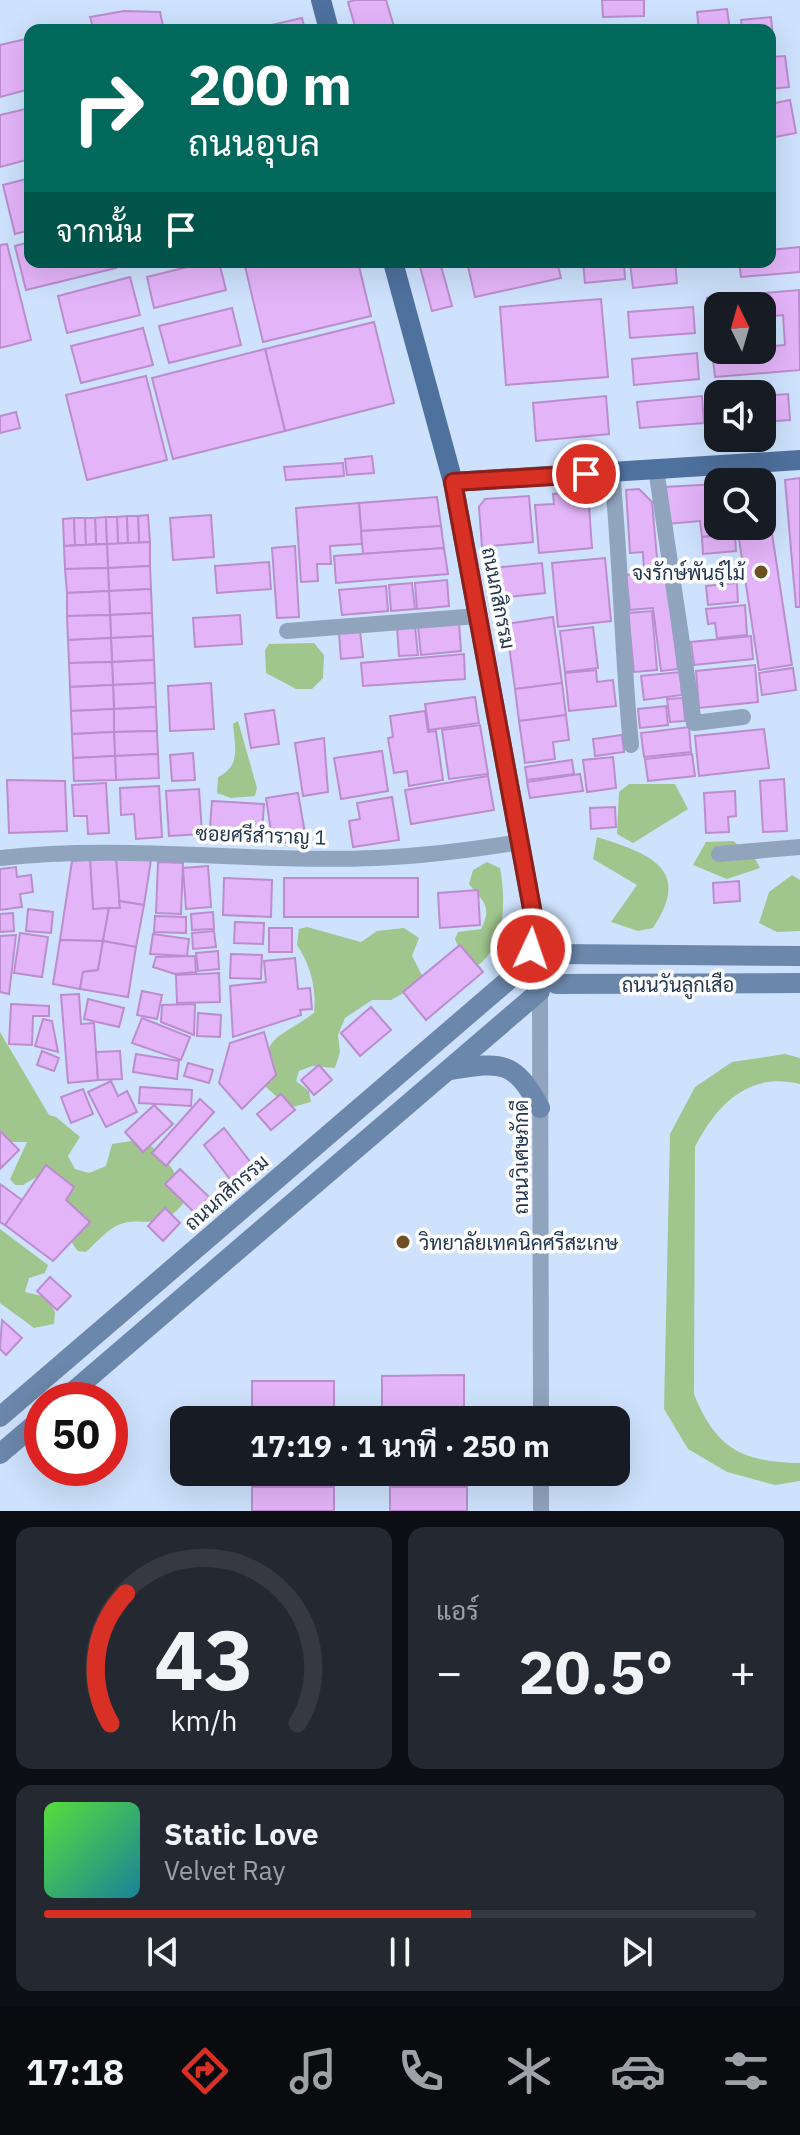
<!DOCTYPE html>
<html lang="th">
<meta charset="utf-8">
<style>
:root{--surface:#171b24;--page:#242831;--text:#f1f3f6;--muted:#9ea1a6;--line:#363941;--accent:#d93025}
body{margin:0;font-family:"IBM Plex Sans",Sarabun,sans-serif;background:var(--page);color:var(--text);height:100vh;display:flex;flex-direction:column;font-size:30px;white-space:nowrap}
*{box-sizing:border-box;margin:0}
p{font-size:26px;color:var(--muted)}
.icon{flex:none;width:44px;height:44px;fill:none;stroke:currentColor;stroke-width:2;stroke-linecap:round;stroke-linejoin:round}
.map{position:relative;height:1511px;overflow:hidden}
.sheet{display:flex;flex-direction:column;gap:16px;padding:16px;background:#0d0f14;flex:1}
.sheet>*{flex:none}
.top-card{position:absolute;left:24px;top:24px;width:752px;height:244px;border-radius:16px;box-shadow:0 8px 32px #0002;background:#00695c;color:#fff;overflow:hidden}
.needle{width:52px;rotate:355deg}
.controls{position:absolute;left:704px;top:292px;display:grid;gap:16px}
.controls a{display:grid;place-items:center;width:72px;height:72px;border-radius:16px;background:var(--surface);box-shadow:0 8px 32px #0002;font-size:40px}
.speed{position:absolute;left:24px;top:1382px;display:flex;gap:16px;font-size:40px;font-weight:700;text-align:center}
.speed>*{display:grid;place-content:center;width:104px;height:104px;border-radius:50%;background:var(--surface);box-shadow:0 8px 32px #0002;line-height:1}
.speed .limit{border:12px solid #d22;background:#fff;color:#111}
.pin{position:absolute;display:grid;place-items:center;width:68px;height:68px;color:#fff;margin:-34px;border:4px solid #fff;border-radius:50%;box-shadow:0 2px 8px #0007}
.me{position:absolute;width:88px;margin:-44px;rotate:3deg;stroke-linejoin:round;filter:drop-shadow(0 0 6px #0008)}
.turn{display:flex;align-items:center;gap:28px;height:168px;padding:0 32px;font-size:36px}
.turn .icon{width:104px;height:104px;stroke-width:2.5}
.turn b{display:block;font-size:56px;line-height:68px}
.then{display:flex;align-items:center;height:76px;padding:0 32px;background:#0003;gap:16px;font-size:30px}
.big{font-size:60px;font-weight:700;line-height:1.1}
.sheet .tile{flex:1;display:flex;flex-direction:column;justify-content:center;gap:12px;min-width:0;padding:0 28px;border-radius:16px;background:var(--page)}
.sheet .dial{align-items:center;gap:0}
.dial svg{height:208px;overflow:visible;fill:none;stroke:var(--line);stroke-width:7;stroke-linecap:round;text-anchor:middle}
.dial text{fill:var(--text);stroke:none}
.song{display:flex;align-items:center;gap:24px}
.cover{width:96px;height:96px;border-radius:12px;background:linear-gradient(135deg,hsl(110 70% 55%),hsl(190 70% 35%))}
.played{height:8px;border-radius:4px;background:linear-gradient(90deg,var(--accent) 60%,var(--line) 60%)}
.keys{display:flex;justify-content:space-around;direction:ltr}
.heat{display:flex;justify-content:space-between;align-items:center;font-size:44px;direction:ltr}
.sheet .tiles{flex:1;display:grid;gap:16px;grid-template-columns:1fr 1fr}
.tile:last-child{grid-column:span 2}
.trip{position:absolute;left:170px;top:1406px;width:460px;height:80px;border-radius:16px;background:var(--surface);box-shadow:0 8px 32px #0002;font-weight:700;line-height:80px;text-align:center}
.menu{display:flex;height:128px;justify-content:space-around;align-items:center;background:#090b0e;color:var(--muted)}
.menu .icon{width:56px;height:56px}
.menu .current{color:var(--accent)}
.menu b{font-size:36px;color:var(--text)}
.map>svg:first-child{display:block}
.green{fill:#a0c68d}
.building{fill:#e4b4f9;stroke:#bb8dcf;stroke-width:2}
.lines{fill:none;stroke-linecap:round;stroke-linejoin:round}
.street{stroke:#91a4be;stroke-width:16}
.secondary{stroke:#6b87ab;stroke-width:20}
.primary{stroke:#4f719e;stroke-width:20}
.route-casing{stroke:#8d1f18;stroke-width:20}
.route{stroke:#d93025;stroke-width:14}
.poi-dot{fill:#6f5125;stroke:#fff;stroke-width:3}
.labels{text-anchor:middle;dominant-baseline:central;stroke-width:7;stroke-linejoin:round;paint-order:stroke}
.poi-label{font-size:20px;fill:#223650;stroke:#fff;text-anchor:end}
.street-label{font-size:20px;fill:#223650;stroke:#fff}
</style>
<div class="map">
<svg width="800" height="1511" viewBox="0 0 800 1511">
<rect width="100%" height="100%" fill="#cee2fd"/>
<g class="green">
<polygon points="314,643 324,655 323,678 312,689 296,689 266,673 265,650 269,644"/>
<path d="M238 721 257 788 255 796 231 798 217 793 218 777C241 766 235 748 233 724Z"/>
<polygon points="629,784 675,784 688,809 633,843 617,834 619,792"/>
<path d="M597 837C647 853 694 868 653 928L638 931 611 922 637 885 593 859Z"/>
<polygon points="733,841 753,855 760,868 727,879 693,865 706,842"/>
<path d="M487 862 500 868C506 900 506 946 477 966L463 960 455 939 458 932 481 929C493 906 483 902 469 884L473 870Z"/>
<polygon points="792,875 800,880 800,931 777,932 759,923 769,892"/>
<path d="M307 927 361 942 377 931 404 928 419 938 412 956 425 981 391 1000H372L345 1018 338 1035 340 1052 335 1068 312 1066 299 1071 296 1081 309 1091 311 1102 289 1108 265 1086C263 1033 276 1041 314 1013 317 989 310 964 297 945L299 929Z"/>
<path d="M0 1032 49 1115 56 1117 80 1137 68 1156 75 1169 89 1173 106 1166 112 1144 143 1139C165 1157 179 1172 185 1201 159 1236 141 1213 116 1226 105 1232 95 1244 86 1252L78 1251C58 1228 72 1208 64 1178L50 1169 23 1185H15L10 1179 27 1142H0Z"/>
<path d="M785 1054 800 1058V1084C749 1071 716 1105 695 1147L694 1394C716 1450 744 1462 800 1463V1481L775 1485 727 1472 688 1449 664 1409 670 1134 695 1087 732 1062Z"/>
<polygon points="0,1229 48,1265 45,1273 29,1278 25,1292 47,1297 55,1312 54,1324 34,1328 0,1303"/>
</g>
<g class="building">
<polygon points="355,0 386,0 395,30 356,30 348,2"/>
<polygon points="602,0 644,0 644,16 603,17"/>
<polygon points="727,9 730,30 699,30 697,12"/>
<polygon points="124,11 160,12 164,30 94,30 90,17"/>
<polygon points="771,17 774,49 770,50 770,30 742,30 741,20"/>
<polygon points="302,18 305,30 250,30"/>
<polygon points="30,38 30,89 0,97 0,45"/>
<polygon points="785,56 789,87 770,89 770,57"/>
<polygon points="790,100 796,133 770,138 770,104"/>
<polygon points="30,108 30,159 0,167 0,115"/>
<polygon points="30,178 30,230 15,234 3,185"/>
<polygon points="30,242 30,262 115,262 116,268 26,290 15,246"/>
<polygon points="7,244 31,340 0,348 0,245"/>
<polygon points="800,247 800,272 741,277 739,262 770,262 770,250"/>
<polygon points="207,262 219,262 226,290 154,308 147,277"/>
<polygon points="244,262 358,262 371,316 263,342"/>
<polygon points="440,262 452,306 432,311 419,263"/>
<polygon points="467,262 557,262 561,278 475,297"/>
<polygon points="583,262 624,262 625,279 585,283"/>
<polygon points="630,262 675,262 677,283 633,288"/>
<polygon points="130,277 140,315 67,333 58,296"/>
<polygon points="799,290 800,370 715,377 712,351 762,350 762,347 785,345 783,315 762,317 762,306 718,306 718,321 710,322 707,298"/>
<polygon points="601,299 608,377 506,385 500,307"/>
<polygon points="693,307 695,333 630,338 628,312"/>
<polygon points="232,308 241,345 169,363 159,326"/>
<polygon points="374,322 394,403 285,431 265,349"/>
<polygon points="143,328 153,365 81,383 71,346"/>
<polygon points="265,349 285,431 173,459 152,378"/>
<polygon points="697,353 699,379 634,385 632,359"/>
<polygon points="146,376 167,460 87,480 66,395"/>
<polygon points="788,394 790,420 762,422 762,396"/>
<polygon points="606,396 609,434 536,441 533,403"/>
<polygon points="702,396 704,423 640,428 637,402"/>
<polygon points="16,412 20,428 0,433 0,416"/>
<polygon points="372,456 374,473 347,475 345,459"/>
<polygon points="343,463 344,476 286,480 284,467"/>
<polygon points="800,478 800,607 796,607 785,480"/>
<polygon points="770,480 775,513 769,514 792,665 759,670 737,526 762,526 762,482 744,482"/>
<polygon points="718,484 718,526 734,526 735,534 702,537 700,521 667,524 664,487"/>
<polygon points="639,489 652,502 658,569 644,571 643,552 630,553 626,490"/>
<polygon points="588,492 592,548 539,553 535,505 554,504 553,494"/>
<polygon points="529,496 533,542 482,547 479,507 485,499"/>
<polygon points="437,497 441,526 361,531 359,503"/>
<polygon points="359,503 362,544 330,546 331,564 317,564 318,581 301,582 296,508"/>
<polygon points="148,515 150,542 139,543 138,516"/>
<polygon points="211,515 214,557 173,560 170,518"/>
<polygon points="127,516 128,543 118,544 117,517"/>
<polygon points="127,516 138,516 139,543 128,543"/>
<polygon points="106,517 107,544 96,544 95,518"/>
<polygon points="106,517 117,517 118,544 107,544"/>
<polygon points="74,518 75,545 64,546 63,519"/>
<polygon points="74,518 85,518 86,545 75,545"/>
<polygon points="85,518 95,518 96,544 86,545"/>
<polygon points="441,526 444,548 363,554 361,531"/>
<polygon points="735,534 736,551 703,554 702,537"/>
<polygon points="150,542 150,566 108,568 107,544"/>
<polygon points="107,544 108,568 65,569 64,546"/>
<polygon points="295,546 299,617 277,618 272,548"/>
<polygon points="444,548 448,574 336,583 334,556"/>
<polygon points="605,558 611,621 558,627 552,563"/>
<polygon points="269,562 271,589 217,593 215,566"/>
<polygon points="542,563 545,593 489,599 486,580 493,579 492,568"/>
<polygon points="150,566 151,589 109,591 108,568"/>
<polygon points="108,568 109,591 67,593 65,569"/>
<polygon points="666,571 678,669 661,671 653,608 630,610 626,575"/>
<polygon points="447,580 449,606 417,609 415,583"/>
<polygon points="412,583 415,609 391,611 389,585"/>
<polygon points="737,583 738,602 708,605 706,586"/>
<polygon points="386,586 388,611 342,615 339,590"/>
<polygon points="151,589 152,613 110,615 109,591"/>
<polygon points="109,591 110,615 67,616 67,593"/>
<polygon points="745,605 747,635 717,638 715,623 708,624 706,609"/>
<polygon points="652,611 657,670 634,672 628,613"/>
<polygon points="152,613 153,636 111,638 110,615"/>
<polygon points="110,615 111,638 68,640 67,616"/>
<polygon points="240,615 242,644 195,647 193,618"/>
<polygon points="553,617 562,683 515,689 506,624"/>
<polygon points="459,623 461,651 421,655 418,626"/>
<polygon points="415,626 418,655 399,656 397,627"/>
<polygon points="593,627 598,668 565,672 560,631"/>
<polygon points="360,631 363,657 341,659 339,633"/>
<polygon points="153,636 154,660 112,662 111,638"/>
<polygon points="751,636 753,659 694,665 691,642"/>
<polygon points="111,638 112,662 69,663 68,640"/>
<polygon points="464,654 465,679 363,686 361,663"/>
<polygon points="154,660 155,683 113,685 112,662"/>
<polygon points="112,662 113,685 70,687 69,663"/>
<polygon points="755,665 758,702 699,708 696,671"/>
<polygon points="793,668 796,690 762,695 759,673"/>
<polygon points="596,670 597,682 613,680 616,706 569,711 565,673"/>
<polygon points="680,672 682,695 644,700 641,676"/>
<polygon points="155,683 156,707 114,709 113,685"/>
<polygon points="211,683 214,729 170,731 168,686"/>
<polygon points="562,683 566,715 519,721 515,689"/>
<polygon points="113,685 114,709 71,711 70,687"/>
<polygon points="475,697 479,723 429,730 425,704"/>
<polygon points="683,698 685,721 670,722 667,699"/>
<polygon points="666,706 668,725 640,728 638,709"/>
<polygon points="156,707 157,731 114,732 114,709"/>
<polygon points="114,709 114,732 72,734 71,711"/>
<polygon points="274,710 279,744 251,748 245,714"/>
<polygon points="425,711 428,732 436,731 443,780 409,786 407,771 394,773 388,738 393,737 390,716"/>
<polygon points="566,715 569,740 553,742 555,759 525,763 519,721"/>
<polygon points="480,725 488,774 449,779 442,730"/>
<polygon points="689,727 691,752 644,757 641,733"/>
<polygon points="764,729 769,768 699,776 695,736"/>
<polygon points="157,731 158,754 115,756 114,732"/>
<polygon points="114,732 115,756 73,758 72,734"/>
<polygon points="622,735 624,752 595,756 593,739"/>
<polygon points="324,738 328,792 303,796 295,743"/>
<polygon points="382,751 388,791 341,799 334,758"/>
<polygon points="193,753 195,780 172,781 170,755"/>
<polygon points="158,754 159,778 116,780 115,756"/>
<polygon points="692,754 695,776 648,781 645,759"/>
<polygon points="115,756 116,780 74,781 73,758"/>
<polygon points="613,757 616,788 587,792 583,760"/>
<polygon points="572,760 574,774 527,780 525,767"/>
<polygon points="580,774 583,791 530,798 527,782"/>
<polygon points="488,776 494,810 411,824 405,790"/>
<polygon points="784,779 787,831 763,832 760,781"/>
<polygon points="7,780 65,781 67,831 9,833"/>
<polygon points="106,783 109,833 88,834 87,816 74,816 72,785"/>
<polygon points="159,786 162,837 136,839 134,814 121,815 120,788"/>
<polygon points="199,789 202,834 169,836 166,791"/>
<polygon points="735,791 736,816 728,817 729,832 706,833 704,793"/>
<polygon points="298,793 306,839 273,845 266,798"/>
<polygon points="392,797 399,840 353,847 349,821 360,819 357,803"/>
<polygon points="212,801 264,804 261,844 209,840"/>
<polygon points="615,807 616,827 591,829 590,808"/>
<polygon points="116,858 151,860 144,905 119,901"/>
<polygon points="116,858 120,908 93,909 90,860"/>
<polygon points="90,860 93,909 109,908 103,941 60,940 72,861"/>
<polygon points="158,862 183,863 181,914 156,913"/>
<polygon points="208,866 211,907 186,909 183,868"/>
<polygon points="16,867 17,877 31,875 33,892 20,894 22,907 0,910 0,869"/>
<polygon points="224,878 272,880 271,917 223,915"/>
<rect x="284" y="878" width="134" height="39"/>
<polygon points="739,881 740,901 714,903 713,883"/>
<polygon points="478,890 480,925 440,928 438,893"/>
<polygon points="119,901 144,905 136,947 103,941 109,908 120,908"/>
<polygon points="28,909 53,912 51,933 26,931"/>
<polygon points="213,912 214,929 192,930 191,914"/>
<polygon points="13,913 14,931 0,932 0,914"/>
<polygon points="155,916 186,917 186,933 154,932"/>
<polygon points="235,922 264,923 263,944 234,943"/>
<rect x="269" y="928" width="23" height="24"/>
<polygon points="214,931 216,947 193,949 192,933"/>
<polygon points="20,933 48,937 42,977 14,973"/>
<polygon points="153,934 189,939 187,956 150,954"/>
<polygon points="16,935 9,994 0,992 0,936"/>
<polygon points="60,940 103,941 98,970 83,972 80,989 53,984"/>
<polygon points="103,941 136,947 128,997 80,989 83,972 98,970"/>
<polygon points="460,945 483,972 426,1020 403,992"/>
<polygon points="218,951 219,969 198,971 196,953"/>
<polygon points="231,954 262,955 261,979 230,978"/>
<polygon points="195,956 196,972 175,974 153,967 156,957"/>
<polygon points="295,958 298,989 310,988 312,1009 300,1010 301,1015 233,1037 230,986 266,982 264,961"/>
<polygon points="219,973 220,1002 177,1003 176,975"/>
<polygon points="142,991 162,995 157,1019 137,1015"/>
<polygon points="79,994 81,1024 94,1023 98,1080 68,1083 61,995"/>
<polygon points="88,999 124,1008 119,1027 84,1019"/>
<polygon points="11,1004 49,1006 49,1016 33,1016 32,1045 9,1044"/>
<polygon points="195,1004 194,1035 161,1022 162,1005"/>
<polygon points="371,1007 391,1030 360,1056 341,1033"/>
<polygon points="198,1013 221,1015 220,1037 197,1036"/>
<polygon points="142,1018 190,1037 181,1060 132,1043"/>
<polygon points="43,1019 52,1021 58,1052 35,1046"/>
<polygon points="264,1032 276,1075 242,1109 219,1083 230,1043"/>
<polygon points="42,1051 59,1058 54,1071 37,1065"/>
<polygon points="120,1051 122,1079 98,1080 96,1052"/>
<polygon points="136,1054 179,1061 177,1079 133,1072"/>
<polygon points="188,1063 213,1070 209,1083 184,1076"/>
<polygon points="319,1065 332,1080 314,1095 301,1080"/>
<polygon points="111,1081 118,1096 127,1091 137,1112 106,1127 88,1092"/>
<polygon points="140,1087 192,1090 191,1106 139,1103"/>
<polygon points="83,1089 93,1114 71,1123 61,1097"/>
<polygon points="281,1094 295,1110 271,1130 257,1114"/>
<polygon points="200,1099 214,1112 166,1166 152,1153"/>
<polygon points="154,1105 173,1124 143,1152 125,1132"/>
<polygon points="224,1128 252,1164 261,1156 270,1167 239,1191 204,1145"/>
<polygon points="0,1131 19,1150 0,1169"/>
<polygon points="46,1165 74,1187 66,1200 90,1222 53,1261 5,1225"/>
<polygon points="180,1169 209,1197 194,1212 165,1184"/>
<polygon points="0,1184 22,1200 5,1225 0,1222"/>
<polygon points="165,1208 180,1223 163,1241 148,1226"/>
<polygon points="50,1277 71,1296 57,1310 37,1291"/>
<polygon points="2,1320 22,1338 6,1355 0,1349"/>
<polygon points="464,1375 464,1420 382,1420 382,1376"/>
<rect x="252" y="1381" width="82" height="39"/>
<rect x="390" y="1472" width="77" height="15"/>
<rect x="252" y="1487" width="82" height="24"/>
<rect x="390" y="1487" width="77" height="24"/>
</g>
<g class="lines">
<g class="street">
<polyline points="656,469 694,723 743,717"/>
<path d="M612 472C621 563 622 654 631 745"/>
<polyline points="287,631 478,616"/>
<polyline points="719,854 800,847"/>
<path d="M0 858C126 844 249 863 374 858 423 856 471 850 520 842"/>
<polyline points="540,991 541,1420"/>
<polyline points="541,1472 541,1511"/>
</g>
<g class="secondary">
<polyline points="453,482 533,914 537,947"/>
<polyline points="557,954 800,956"/>
<polyline points="556,984 800,983"/>
<path d="M450 1070C501 1062 514 1059 540 1108"/>
<polyline points="63,1400 540,991"/>
<polyline points="0,1417 519,971"/>
<polyline points="0,1454 42,1418"/>
</g>
<g class="primary">
<polyline points="321,0 329,30"/>
<polyline points="393,262 453,482 800,460"/>
</g>
</g>
<g class="lines">
<g class="route-casing">
<polyline id="route" points="531,949 537,947 533,914 453,482 586,474"/>
</g>
<use href="#route" class="route"/>
</g>
<g class="poi-dot">
<circle cx="761" cy="572" r="8"/>
<circle cx="403" cy="1242" r="8"/>
</g>
<g class="labels">
<g class="poi-label">
<text x="745" y="572">จงรักษ์พันธุ์ไม้</text>
<text x="419" y="1242" text-anchor="start">วิทยาลัยเทคนิคศรีสะเกษ</text>
</g>
<g class="street-label">
<text transform="translate(499 598) rotate(79)">ถนนกสิกรรม</text>
<text transform="translate(261 835) rotate(2)">ซอยศรีสำราญ 1</text>
<text x="678" y="984">ถนนวันลูกเสือ</text>
<text transform="translate(520 1157) rotate(-90)">ถนนวิเศษภักดี</text>
<text transform="translate(226 1192) rotate(-41)">ถนนกสิกรรม</text>
</g>
</g>
</svg>
<div class="controls">
<a><svg class="needle" viewBox="-14 -14 28 28"><path d="M0-13l5 13h-10z" fill="#e53935"/><path d="M0 13l5-13h-10z" fill="#9ea1a6"/></svg></a>
<a><svg class="icon" aria-label="sound" viewBox="0 0 24 24"><path d="M4 9h4l5-4v14l-5-4H4zM17 9q2 3 0 6"/></svg></a>
<a><svg class="icon" aria-label="search" viewBox="0 0 24 24"><circle cx="10" cy="10" r="6"/><path d="M15 15l6 6"/></svg></a>
</div>
<div class="speed"><div class="limit">50</div></div>
<div class="pin" style="left:586px;top:474px;background:#d93025"><svg class="icon" aria-label="arrive" viewBox="0 0 24 24"><path d="M6 21V4h12l-3 4 3 4H6"/></svg></div>
<svg class="me" style="left:531px;top:949px" viewBox="-20 -20 40 40"><circle r="17" fill="#d93025" stroke="#fff" stroke-width="3"/><path d="M0-11L8 9 0 5-8 9z" fill="#fff"/></svg>
<div class="trip">17:19 · 1 นาที · 250 m</div>
<div class="top-card">
<div class="turn"><svg class="icon" aria-label="right" viewBox="0 0 24 24"><path d="M7 20v-9h11M14 6l5 5-5 5"/></svg><div><b>200 m</b>ถนนอุบล</div></div>
<div class="then">จากนั้น<svg class="icon" aria-label="arrive" viewBox="0 0 24 24"><path d="M6 21V4h12l-3 4 3 4H6"/></svg></div>
</div>
</div>
<section class="sheet">
<div class="tiles">
<div class="tile dial"><svg viewBox="0 0 100 80">
<path d="M14 69A42 42 0 1 1 86 69"/>
<path d="M14 69A42 42 0 0 1 20 19" stroke="#d93025"/>
<text x="50" y="56" font-size="32" font-weight="700">43</text>
<text x="50" y="72" font-size="11">km/h</text>
</svg></div>
<div class="tile"><p>แอร์</p>
<div class="heat"><a>−</a><b class="big">20.5°</b><a>+</a></div>
</div>
<div class="tile">
<div class="song"><i class="cover"></i><div><b>Static Love</b><p>Velvet Ray</p></div></div>
<div class="played"></div>
<div class="keys"><svg class="icon" aria-label="previous" viewBox="0 0 24 24"><path d="M18 5L8 12l10 7zM5 5v14"/></svg><svg class="icon" aria-label="pause" viewBox="0 0 24 24"><path d="M8 5v14M16 5v14"/></svg><svg class="icon" aria-label="next" viewBox="0 0 24 24"><path d="M6 5l10 7-10 7zM19 5v14"/></svg></div>
</div>
</div>
</section>
<nav class="menu">
<b>17:18</b>
<svg class="icon current" aria-label="directions" viewBox="0 0 24 24"><path d="M12 3l9 9-9 9-9-9zM9 14v-3h6M13 9l2 2-2 2"/></svg>
<svg class="icon" aria-label="music" viewBox="0 0 24 24"><path d="M9 18V5l10-2v13"/><circle cx="6" cy="18" r="3"/><circle cx="16" cy="16" r="3"/></svg>
<svg class="icon" aria-label="phone" viewBox="0 0 24 24"><path d="M5 4h4l2 5-3 2q2 4 5 5l2-3 5 2v4C11 20 4 13 5 4z"/></svg>
<svg class="icon" aria-label="climate" viewBox="0 0 24 24"><path d="M12 3v18M4 7l16 10M4 17L20 7"/></svg>
<svg class="icon" aria-label="car" viewBox="0 0 24 24"><path d="M5 17H2v-5l4-1 3-4h7l3 4 3 1v5h-3M9 17h6M6 11h13"/><circle cx="7" cy="17" r="2"/><circle cx="17" cy="17" r="2"/></svg>
<svg class="icon" aria-label="filters" viewBox="0 0 24 24"><path d="M4 7h16M4 17h16"/><circle cx="9" cy="7" r="2"/><circle cx="15" cy="17" r="2"/></svg>
</nav>
